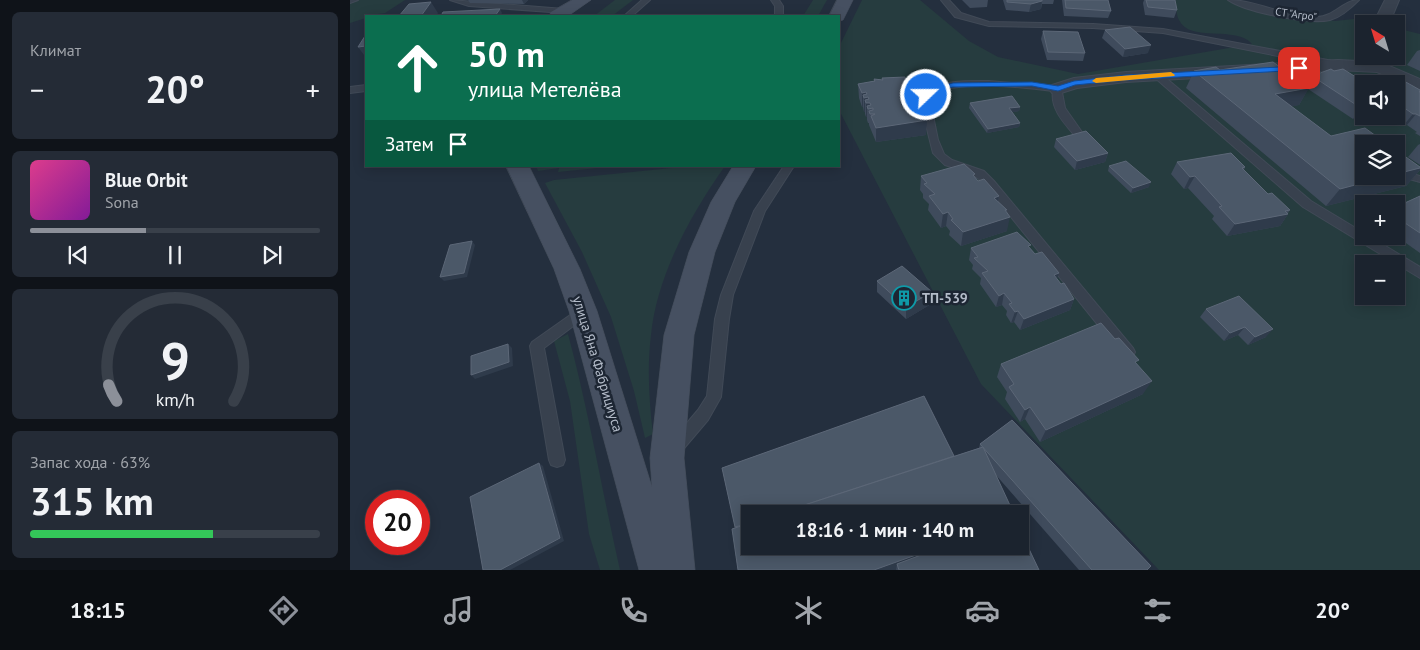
<!DOCTYPE html>
<html lang="ru">
<meta charset="utf-8">
<style>
:root{--surface:#1b232e;--page:#242b36;--text:#f1f3f6;--muted:#a0a4aa;--line:#39404a;--accent:#8c9099}
body{margin:0;font-family:"PT Sans",sans-serif;background:var(--page);color:var(--text);height:100vh;display:flex;flex-direction:column;font-size:19px;white-space:nowrap}
*{box-sizing:border-box;margin:0}
p{font-size:16px;color:var(--muted)}
.icon{flex:none;width:28px;height:28px;fill:none;stroke:currentColor;stroke-width:2;stroke-linecap:round;stroke-linejoin:round}
.map{position:relative;flex:1;overflow:hidden}
.sheet{display:flex;flex-direction:column;gap:12px;padding:12px;background:#0f1319;width:350px}
.sheet>*{flex:none}
.banner{position:absolute;left:15px;top:15px;width:475px;height:152px;border-radius:0px;box-shadow:0 2px 12px #0003,0 0 0 1px var(--line);background:#0b6e4f;color:#fff;overflow:hidden}
.needle{width:32px;rotate:322deg}
.controls{position:absolute;left:1005px;top:15px;display:grid;gap:10px}
.controls a{display:grid;place-items:center;width:50px;height:50px;border-radius:0px;background:var(--surface);box-shadow:0 2px 12px #0003,0 0 0 1px var(--line);font-size:25px}
.speed{position:absolute;left:15px;top:490px;display:flex;gap:10px;font-size:25px;font-weight:700;text-align:center}
.speed>*{display:grid;place-content:center;width:65px;height:65px;border-radius:50%;background:var(--surface);box-shadow:0 2px 12px #0003,0 0 0 1px var(--line);line-height:1}
.speed .limit{border:8px solid #d22;background:#fff;color:#111}
.pin{position:absolute;display:grid;place-items:center;width:42px;height:42px;color:#fff;margin:-21px;border-radius:10px;box-shadow:0 2px 8px #0006}
.me{position:absolute;width:55px;margin:-28px;rotate:68deg;stroke-linejoin:round;filter:drop-shadow(0 0 4px #0008)}
.turn{display:flex;align-items:center;gap:18px;height:105px;padding:0 20px;font-size:22px}
.turn .icon{width:65px;height:65px;stroke-width:2.5}
.turn b{display:block;font-size:35px;line-height:42px}
.then{display:flex;align-items:center;height:48px;padding:0 20px;background:#0003;gap:10px;font-size:19px}
.big{font-size:38px;font-weight:700;line-height:1.1}
.sheet .card{flex:1;display:flex;flex-direction:column;justify-content:center;gap:8px;min-width:0;padding:0 18px;border-radius:8px;background:var(--page)}
.sheet .dial{align-items:center;gap:0}
.dial svg{height:130px;overflow:visible;fill:none;stroke:var(--line);stroke-width:7;stroke-linecap:round;text-anchor:middle}
.dial text{fill:var(--text);stroke:none}
.song{display:flex;align-items:center;gap:15px}
.cover{width:60px;height:60px;border-radius:8px;background:linear-gradient(135deg,hsl(330 70% 55%),hsl(290 70% 35%))}
.played{height:5px;border-radius:2px;background:linear-gradient(90deg,var(--accent) 40%,var(--line) 40%)}
.keys{display:flex;justify-content:space-around;direction:ltr}
.heat{display:flex;justify-content:space-between;align-items:center;font-size:28px;direction:ltr}
.charge{height:8px;border-radius:4px;background:linear-gradient(90deg,#34c759 63%,var(--line) 0)}
.trip{position:absolute;left:391px;top:505px;width:288px;height:50px;border-radius:0px;background:var(--surface);box-shadow:0 2px 12px #0003,0 0 0 1px var(--line);font-weight:700;line-height:50px;text-align:center}
.tab-bar{display:flex;height:80px;justify-content:space-around;align-items:center;background:#0b0e12;color:var(--muted)}
.tab-bar .icon{width:35px;height:35px}
.tab-bar .selected{color:var(--accent)}
.tab-bar b{font-size:22px;color:var(--text)}
main{display:flex;flex:1;min-height:0}
.map>svg:first-child{display:block}
.green{fill:#263c3f;fill-rule:evenodd}
.lines{fill:none;stroke-linecap:round;stroke-linejoin:round}
.lane-casing{stroke:#414a57;stroke-width:2}
.street-casing{stroke:#414a57;stroke-width:2}
.secondary-casing{stroke:#414a57;stroke-width:1}
.lane{fill:#38414e;fill-rule:evenodd}
.street{fill:#38414e;fill-rule:evenodd}
.secondary{fill:#465061;fill-rule:evenodd}
.wall{fill:#3f4b5c}
.shaded-wall{fill:#2f3b4b}
.building{fill:#4b5868;stroke:#5c6777}
.route{fill:#1a73e8;stroke:#114b97}
.slow{fill:#f59e0b}
.labels{text-anchor:middle;dominant-baseline:central;stroke-width:5;stroke-linejoin:round;paint-order:stroke}
.far-street-label{font-size:11px;fill:#b4bcc9;stroke:#1d2633}
.poi-label{font-size:14px;font-weight:bold;fill:#b4bcc9;stroke:#1d2633;text-anchor:start}
.street-label{font-size:14px;fill:#b4bcc9;stroke:#1d2633}
</style>
<main>
<section class="sheet">
<div class="card"><p>Климат</p>
<div class="heat"><a>−</a><b class="big">20°</b><a>+</a></div>
</div>
<div class="card">
<div class="song"><i class="cover"></i><div><b>Blue Orbit</b><p>Sona</p></div></div>
<div class="played"></div>
<div class="keys"><svg class="icon" aria-label="previous" viewBox="0 0 24 24"><path d="M18 5L8 12l10 7zM5 5v14"/></svg><svg class="icon" aria-label="pause" viewBox="0 0 24 24"><path d="M8 5v14M16 5v14"/></svg><svg class="icon" aria-label="next" viewBox="0 0 24 24"><path d="M6 5l10 7-10 7zM19 5v14"/></svg></div>
</div>
<div class="card dial"><svg viewBox="0 0 100 80">
<path d="M14 69A42 42 0 1 1 86 69"/>
<path d="M14 69A42 42 0 0 1 9 59" stroke="#8c9099"/>
<text x="50" y="56" font-size="32" font-weight="700">9</text>
<text x="50" y="72" font-size="11">km/h</text>
</svg></div>
<div class="card"><p>Запас хода · 63%</p><b class="big">315 km</b><div class="charge"></div></div>
</section>
<div class="map">
<svg width="1070" height="570" viewBox="0 0 1070 570">
<rect width="100%" height="100%" fill="#242f3e"/>
<g class="green">
<polygon points="0,0 55,0 35,13 16,16 16,18 0,23"/>
<polygon points="265,0 283,0 262,16 244,16"/>
<polygon points="463,0 477,0 468,16 453,16"/>
<path d="M512 0H570L619 41 648 57 728 74 902 44C887 25 839 43 829 20 826 14 826 6 825 0H878L900 10 985 21 1013 18 1032 24H1014V56H1046V28L1070 34V570H809L631 384 489 110V47ZM1014 84H1046V116H1014ZM1014 144H1046V176H1014ZM1014 204H1046V236H1014ZM1014 264H1046V296H1014Z"/>
<polygon points="186,166 267,166 208,172 209,168 188,171"/>
<path d="M341 166H375C341 214 307 275 301 335 297 368 299 401 303 434L295 438 284 391 261 317 232 252 195 183 204 180Z"/>
<path d="M218 334C239 412 252 491 270 570H250L239 534 220 401 204 341Z"/>
</g>
<g class="lines">
<g class="lane-casing">
<g id="lane">
<polygon points="0,0 8,0 0,3"/>
<polygon points="100,0 214,9 218,11 214,13 119,6"/>
<polygon points="292,0 300,0 282,16 274,16"/>
<polygon points="421,0 429,0 433,6 433,16 425,16 425,6"/>
<polygon points="591,0 599,0 611,13 639,22 743,24 813,29 983,61 987,64 983,67 813,33 743,28 639,26 605,17"/>
<path d="M878 0C908 0 936 18 967 17 984 17 993 0 1009 0 1001 8 991 17 980 20 959 25 895 12 878 0Z"/>
<polygon points="804,73 810,73 961,201 1014,233 1014,236 1019,236 1070,267 1070,278 953,207 804,77"/>
<path d="M639 81 711 87 715 108 734 135 732 137H726C715 124 700 109 703 91 675 87 604 80 581 95L580 101 588 140 594 154 602 160 634 171 644 181 783 348 785 352 783 356 778 358 773 356 632 181 620 173 595 165 583 153 571 105 574 92C592 80 617 81 639 81Z"/>
<polygon points="16,85 16,91 0,93 0,87"/>
<polygon points="434,166 444,166 415,211 383,295 379,319 371,397 358,420 330,453 325,455 320,453 317,448 320,443 348,410 357,396 365,319 371,295 404,211"/>
<polygon points="1056,172 1070,176 1070,182 1052,177 1052,173"/>
<polygon points="233,306 238,307 239,311 238,315 194,348 215,460 213,465 207,467 201,465 199,460 180,346 182,342"/>
</g>
</g>
<g class="street-casing">
<g id="street">
<polygon points="1035,0 1049,0 1039,24 1023,24"/>
<polygon points="988,60 1030,62 1070,79 1070,91 1027,72 988,70 776,82 727,88 708,94 702,93 699,89 702,85 724,78 776,72"/>
</g>
</g>
<g class="secondary-casing">
<g id="secondary">
<polygon points="222,0 241,0 218,16 199,16 201,12"/>
<polygon points="487,0 503,0 493,20 489,21 489,16 479,16"/>
<polygon points="156,166 179,166 230,269 247,311 302,487 300,458 314,335 339,252 361,202 383,166 406,166 385,202 365,252 344,335 334,458 345,570 289,570 219,311 204,269"/>
</g>
</g>
<use href="#lane" class="lane"/>
<use href="#street" class="street"/>
<use href="#secondary" class="secondary"/>
</g>
<g class="wall">
<polygon points="118,0 178,0 174,4 120,3"/>
<polygon points="612,0 638,0 637,7 620,8"/>
<polygon points="653,0 704,0 703,4 692,4 691,9 679,12 656,10"/>
<polygon points="712,0 758,0 761,11 758,18 714,16"/>
<polygon points="794,0 825,0 827,10 824,18 795,15 793,3"/>
<polygon points="755,30 798,53 773,57 752,38"/>
<polygon points="693,31 735,53 733,61 697,60 691,39"/>
<polygon points="1070,50 1070,71 1057,65 1067,51"/>
<polygon points="870,70 956,86 962,76 984,71 1017,84 1014,116 1003,119 958,89 949,105 941,106 981,136 1070,167 1070,170 1056,186 976,206 836,88 844,71"/>
<polygon points="532,78 559,94 576,135 526,142 519,125 519,123 518,123 517,120 517,117 516,117 515,114 515,112 514,112 513,107 512,107 509,98 508,84 524,81 524,79 532,80"/>
<polygon points="1037,78 1054,81 1070,90 1070,136 1065,133 1067,132 1057,125 1053,126 1041,116 1046,116 1046,84 1021,84 1023,81"/>
<polygon points="620,103 670,107 669,111 662,112 670,123 669,127 637,133 619,108"/>
<polygon points="706,139 758,153 755,162 725,170 704,147"/>
<polygon points="1070,144 1070,165 1058,157 1068,145"/>
<polygon points="827,162 895,167 894,170 918,194 940,210 938,213 938,214 930,226 877,236 862,219 864,216 838,188 834,189 821,174"/>
<polygon points="759,166 799,187 781,193 758,171"/>
<polygon points="571,176 625,177 628,181 649,196 648,201 657,210 657,231 611,246 599,235 600,231 596,226 591,228 578,210 579,204 573,198 573,194 570,190"/>
<polygon points="1070,196 1070,253 1046,236 1046,207"/>
<polygon points="621,248 680,248 724,299 720,310 670,330 664,322 661,323 656,315 657,311 652,305 646,307 630,284 631,278 622,269 623,265 619,260"/>
<polygon points="527,281 582,292 581,304 556,319 527,292"/>
<polygon points="856,309 916,337 898,345 888,335 874,341 850,317"/>
<polygon points="651,364 787,364 793,394 690,442 675,419 670,422 655,399 657,392 647,377"/>
<polygon points="574,396 604,456 629,448 630,444 662,420 801,566 797,570 729,570 645,474 664,514 400,514 400,546 670,546 670,530 689,570 388,570 382,529 385,527 372,468"/>
</g>
<g class="shaded-wall">
<polygon points="172,0 178,0 174,4"/>
<polygon points="692,1 691,9 679,12 681,4"/>
<polygon points="81,2 88,13 86,16 71,16"/>
<polygon points="150,9 152,13 150,16 145,16"/>
<polygon points="801,45 798,53 773,57 775,49"/>
<polygon points="16,46 16,55 14,55 8,47"/>
<polygon points="560,86 559,100 556,87"/>
<polygon points="959,88 949,105 915,112 925,94"/>
<polygon points="516,92 516,97 518,97 518,103 520,103 520,108 517,106 517,117 516,117 516,103 515,100 515,112 514,112 514,98 513,95 513,107 512,107 512,93"/>
<polygon points="670,107 669,111 659,113 659,108"/>
<polygon points="1014,107 1014,116 1025,116 1003,119 1011,108"/>
<polygon points="1063,114 1066,114 1057,125 1053,126"/>
<polygon points="577,120 576,135 526,142 526,128"/>
<polygon points="670,123 669,127 637,133 638,129"/>
<polygon points="758,153 755,162 725,170 727,161"/>
<polygon points="1070,168 1070,170 1056,186 976,206 990,189 1039,176 1046,176 1046,174"/>
<polygon points="845,176 838,188 834,189 840,177"/>
<polygon points="801,182 799,187 781,193 783,188"/>
<polygon points="649,196 646,210 644,198"/>
<polygon points="655,210 657,210 655,218 660,217 657,231 611,246 613,232"/>
<polygon points="598,212 596,226 591,228 593,214"/>
<polygon points="938,214 930,226 877,236 885,224"/>
<polygon points="122,241 125,245 117,277 94,281 90,277"/>
<polygon points="709,273 705,285 704,275"/>
<polygon points="582,292 581,304 556,319 556,307"/>
<polygon points="654,293 652,305 646,307 649,296"/>
<polygon points="724,299 720,310 670,330 674,319"/>
<polygon points="668,311 664,322 661,323 665,312"/>
<polygon points="895,327 888,335 874,341 880,333"/>
<polygon points="923,329 916,337 898,345 905,337"/>
<polygon points="158,344 162,348 163,366 125,379 121,375"/>
<polygon points="802,381 793,394 690,442 696,430"/>
<polygon points="680,407 675,419 670,422 675,410"/>
<polygon points="189,463 193,466 214,541 160,570 150,570"/>
<polygon points="591,546 613,546 547,564 546,570 524,570"/>
</g>
<g class="building">
<polygon points="657,0 692,0 692,1 681,4 657,2"/>
<polygon points="715,0 758,0 761,11 716,8"/>
<polygon points="796,0 825,0 827,10 798,7"/>
<polygon points="81,2 71,16 49,16 59,4"/>
<polygon points="150,9 145,16 91,16 93,12"/>
<polygon points="780,27 801,45 775,49 755,30"/>
<polygon points="693,31 728,32 735,53 698,52"/>
<polygon points="15,36 16,36 16,46 8,47"/>
<polygon points="923,62 959,88 925,94 981,136 1015,128 1037,144 1014,144 1014,176 1039,176 990,189 844,71 866,67 870,70"/>
<polygon points="981,69 984,71 993,69 1017,84 1014,84 1014,107 1011,108 962,76"/>
<polygon points="555,77 560,86 556,87 566,108 570,108 577,120 526,128 521,116 525,114 520,114 519,111 523,110 523,108 518,109 517,106 521,105 520,103 516,103 515,100 519,99 518,97 514,98 513,95 517,94 516,92 512,93 508,84 525,81 524,79 533,80 532,78"/>
<polygon points="1037,78 1054,81 1070,90 1070,91 1069,92 1070,92 1070,116 1066,114 1063,114 1046,102 1046,84 1024,84 1026,83 1023,81"/>
<polygon points="662,96 670,107 659,108 670,123 638,129 620,103"/>
<polygon points="736,131 758,153 727,161 706,139"/>
<polygon points="1046,150 1070,167 1070,168 1046,174"/>
<polygon points="881,153 895,167 892,168 918,194 922,193 940,210 935,211 938,214 885,224 869,207 872,206 845,176 840,177 827,162"/>
<polygon points="776,161 801,182 783,188 759,166"/>
<polygon points="614,164 625,174 623,175 628,181 634,179 649,196 644,198 657,210 655,210 660,217 613,232 601,220 603,219 598,212 593,214 579,196 585,194 574,184 577,183 571,176"/>
<polygon points="1070,196 1070,233 1046,217 1046,207"/>
<polygon points="667,232 681,245 678,246 685,254 692,252 709,273 704,275 711,284 714,283 724,299 674,319 668,311 665,312 659,304 662,303 654,293 649,296 632,273 638,271 624,258 628,257 621,248"/>
<polygon points="122,241 114,273 90,277 100,245"/>
<polygon points="552,266 582,292 556,307 527,281"/>
<polygon points="889,296 923,329 905,337 895,327 880,333 856,309"/>
<polygon points="751,323 765,339 769,338 789,360 785,362 802,381 696,430 680,407 675,410 659,387 664,384 651,364"/>
<polygon points="158,344 159,362 121,375 121,356"/>
<polygon points="574,396 604,456 427,514 400,514 400,523 385,527 372,468"/>
<polygon points="662,420 801,566 797,570 742,570 630,444"/>
<polygon points="633,447 664,514 427,514"/>
<polygon points="189,463 210,538 150,570 133,570 120,497"/>
<polygon points="400,523 400,546 591,546 524,570 388,570 382,529"/>
<polygon points="670,530 689,570 549,570 547,564 595,546 670,546"/>
</g>
<polygon class="route" points="949,66 953,68 952,70 776,80 725,85 708,91 682,86 603,87 582,92 576,97 572,95 577,89 603,83 682,82 708,86 724,81 776,75"/>
<polygon class="slow" points="821,72 825,75 824,76 746,83 742,81 746,78"/>
<defs>
<g id="building-ring" transform="scale(1.25)"><circle r="9.5" fill="#1d2633" stroke="#0f9aa8" stroke-width="1.5"/><path d="M-4-6H4V6H1V3H-1V6H-4ZM-2.5-4.3h1.7v1.8h-1.7ZM.8-4.3h1.7v1.8H.8ZM-2.5-1h1.7V.8h-1.7ZM.8-1h1.7V.8H.8Z" fill="#0f9aa8"/></g>
</defs>
<g fill-rule="evenodd">
<use href="#building-ring" x="554" y="298"/>
</g>
<g class="labels">
<g class="far-street-label">
<text transform="translate(946 14) rotate(8)">СТ "Агро"</text>
</g>
<g class="poi-label">
<text x="572" y="298">ТП-539</text>
</g>
<g class="street-label">
<text transform="translate(248 364) rotate(73)">улица Яна Фабрициуса</text>
</g>
</g>
</svg>
<div class="controls">
<a><svg class="needle" viewBox="-14 -14 28 28"><path d="M0-13l5 13h-10z" fill="#e53935"/><path d="M0 13l5-13h-10z" fill="#a0a4aa"/></svg></a>
<a><svg class="icon" aria-label="sound" viewBox="0 0 24 24"><path d="M4 9h4l5-4v14l-5-4H4zM17 9q2 3 0 6"/></svg></a>
<a><svg class="icon" aria-label="layers" viewBox="0 0 24 24"><path d="M12 4l9 5-9 5-9-5zM3 14l9 5 9-5"/></svg></a>
<a>+</a>
<a>−</a>
</div>
<div class="speed"><div class="limit">20</div></div>
<div class="pin" style="left:949px;top:68px;background:#d93025"><svg class="icon" aria-label="arrive" viewBox="0 0 24 24"><path d="M6 21V4h12l-3 4 3 4H6"/></svg></div>
<svg class="me" style="left:576px;top:95px" viewBox="-20 -20 40 40"><circle r="17" fill="#1a73e8" stroke="#fff" stroke-width="3"/><path d="M0-11L8 9 0 5-8 9z" fill="#fff"/></svg>
<div class="trip">18:16 · 1 мин · 140 m</div>
<div class="banner">
<div class="turn"><svg class="icon" aria-label="ahead" viewBox="0 0 24 24"><path d="M12 20V5M6 11l6-6 6 6"/></svg><div><b>50 m</b>улица Метелёва</div></div>
<div class="then">Затем<svg class="icon" aria-label="arrive" viewBox="0 0 24 24"><path d="M6 21V4h12l-3 4 3 4H6"/></svg></div>
</div>
</div>
</main>
<nav class="tab-bar">
<b>18:15</b>
<svg class="icon selected" aria-label="directions" viewBox="0 0 24 24"><path d="M12 3l9 9-9 9-9-9zM9 14v-3h6M13 9l2 2-2 2"/></svg>
<svg class="icon" aria-label="music" viewBox="0 0 24 24"><path d="M9 18V5l10-2v13"/><circle cx="6" cy="18" r="3"/><circle cx="16" cy="16" r="3"/></svg>
<svg class="icon" aria-label="phone" viewBox="0 0 24 24"><path d="M5 4h4l2 5-3 2q2 4 5 5l2-3 5 2v4C11 20 4 13 5 4z"/></svg>
<svg class="icon" aria-label="climate" viewBox="0 0 24 24"><path d="M12 3v18M4 7l16 10M4 17L20 7"/></svg>
<svg class="icon" aria-label="car" viewBox="0 0 24 24"><path d="M5 17H2v-5l4-1 3-4h7l3 4 3 1v5h-3M9 17h6M6 11h13"/><circle cx="7" cy="17" r="2"/><circle cx="17" cy="17" r="2"/></svg>
<svg class="icon" aria-label="filters" viewBox="0 0 24 24"><path d="M4 7h16M4 17h16"/><circle cx="9" cy="7" r="2"/><circle cx="15" cy="17" r="2"/></svg>
<b>20°</b>
</nav>
